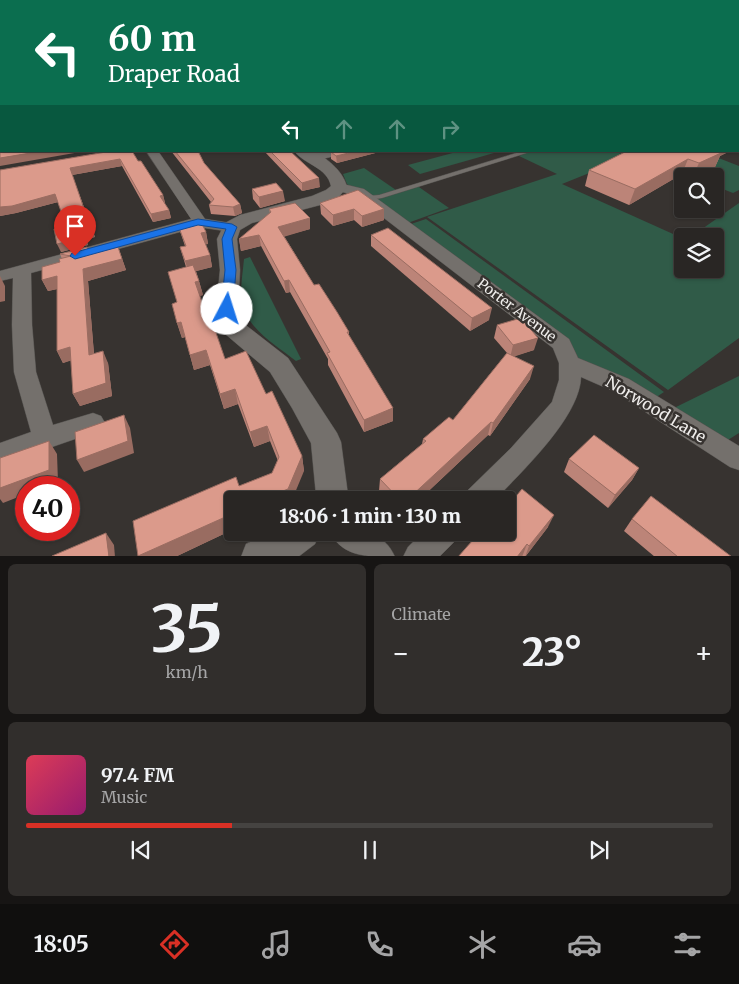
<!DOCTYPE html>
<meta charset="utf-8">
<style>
:root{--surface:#292624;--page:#312e2c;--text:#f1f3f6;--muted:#a5a5a6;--line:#454341;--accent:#d93025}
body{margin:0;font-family:Merriweather,serif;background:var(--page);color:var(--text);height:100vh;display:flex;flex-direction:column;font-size:19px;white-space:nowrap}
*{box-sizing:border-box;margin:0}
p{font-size:16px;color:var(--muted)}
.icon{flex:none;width:28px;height:28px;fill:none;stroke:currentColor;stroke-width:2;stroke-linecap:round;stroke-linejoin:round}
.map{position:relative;height:556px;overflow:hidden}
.details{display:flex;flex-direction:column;gap:8px;padding:8px;background:#171514;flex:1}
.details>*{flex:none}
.hud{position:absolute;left:0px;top:0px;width:740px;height:152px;box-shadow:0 1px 4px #0004,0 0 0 1px var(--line);background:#0b6e4f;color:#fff;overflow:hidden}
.fabs{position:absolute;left:674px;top:168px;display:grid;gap:10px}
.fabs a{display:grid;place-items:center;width:50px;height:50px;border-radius:5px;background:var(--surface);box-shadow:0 1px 4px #0004,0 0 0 1px var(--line);font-size:25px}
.speed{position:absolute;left:15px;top:476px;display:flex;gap:10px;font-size:25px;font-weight:700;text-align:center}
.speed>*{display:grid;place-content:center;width:65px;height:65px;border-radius:50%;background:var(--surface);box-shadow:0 1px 4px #0004,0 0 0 1px var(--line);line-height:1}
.speed .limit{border:8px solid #d22;background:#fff;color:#111}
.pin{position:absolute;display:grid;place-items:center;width:42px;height:42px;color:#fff;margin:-51px -21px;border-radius:50% 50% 50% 0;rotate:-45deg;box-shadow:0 0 5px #0007}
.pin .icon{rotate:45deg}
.me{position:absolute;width:55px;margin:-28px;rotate:5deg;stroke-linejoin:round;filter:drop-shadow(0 0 4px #0008)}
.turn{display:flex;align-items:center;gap:18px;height:105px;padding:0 25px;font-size:22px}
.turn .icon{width:65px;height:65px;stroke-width:2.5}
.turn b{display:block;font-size:35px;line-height:42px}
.lanes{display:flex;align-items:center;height:48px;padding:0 25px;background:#0003;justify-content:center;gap:25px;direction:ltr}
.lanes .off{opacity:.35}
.big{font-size:38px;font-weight:800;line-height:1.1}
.details .widget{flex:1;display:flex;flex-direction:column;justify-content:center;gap:8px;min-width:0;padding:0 18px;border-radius:8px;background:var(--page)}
.details .dial{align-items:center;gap:0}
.dial b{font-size:65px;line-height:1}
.song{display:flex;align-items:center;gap:15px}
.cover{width:60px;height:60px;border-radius:8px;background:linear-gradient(135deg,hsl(350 70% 55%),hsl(320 70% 35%))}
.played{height:5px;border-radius:2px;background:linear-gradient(90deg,var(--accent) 30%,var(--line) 30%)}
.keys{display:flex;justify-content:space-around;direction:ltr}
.heat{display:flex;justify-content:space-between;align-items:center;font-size:28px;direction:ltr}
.details .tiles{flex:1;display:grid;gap:8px;grid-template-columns:1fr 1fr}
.widget:last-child{grid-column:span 2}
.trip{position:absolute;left:224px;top:491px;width:292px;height:50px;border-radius:5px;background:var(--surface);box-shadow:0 1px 4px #0004,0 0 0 1px var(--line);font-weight:800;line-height:50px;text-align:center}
.tab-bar{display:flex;height:80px;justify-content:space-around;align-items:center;background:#100f0e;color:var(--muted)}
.tab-bar .icon{width:35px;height:35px}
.tab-bar .selected{color:var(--accent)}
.tab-bar b{font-size:22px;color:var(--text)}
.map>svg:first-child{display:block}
.green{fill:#305b48}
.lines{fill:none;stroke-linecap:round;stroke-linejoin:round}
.service-casing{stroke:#54524f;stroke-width:1}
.minor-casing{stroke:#54524f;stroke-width:1}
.tertiary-casing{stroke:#54524f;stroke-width:1}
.service{fill:#74706c;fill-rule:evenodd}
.minor{fill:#74706c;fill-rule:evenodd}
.tertiary{fill:#74706c;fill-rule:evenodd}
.wall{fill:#bc8478}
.shaded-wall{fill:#996c61}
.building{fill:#db9a8b;stroke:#996c61}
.route{fill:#1a73e8;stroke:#114b97}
.labels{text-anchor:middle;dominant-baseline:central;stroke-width:5;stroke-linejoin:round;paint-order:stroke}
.street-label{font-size:14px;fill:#efedeb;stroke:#373330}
.near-street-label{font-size:16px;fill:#efedeb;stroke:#373330}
</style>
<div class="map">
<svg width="739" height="557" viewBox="0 0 739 557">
<rect width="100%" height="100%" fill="#373330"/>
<g class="green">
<polygon points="460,151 501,151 420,174 408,165"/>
<polygon points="530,151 614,151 629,157 562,184 682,238 682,269 715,269 715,236 692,236 739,203 739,338 668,390 427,217 557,174 519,156"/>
<polygon points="716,157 739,166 739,190 733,193 715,186 715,176 696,176 714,168"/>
<polygon points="364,168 396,190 416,185 449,208 405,224 347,184 343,174"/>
<polygon points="426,219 664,392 652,400 580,361 567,339 411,224"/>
<path d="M250 257 301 359 296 361C273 343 242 326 241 294 241 282 243 270 244 259Z"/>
<polygon points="739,376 739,433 723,443 672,409"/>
</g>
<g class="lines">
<g class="service-casing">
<polygon id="service" points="523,151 533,151 382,198 368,200 364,198 368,196 379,195"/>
</g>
<g class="minor-casing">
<g id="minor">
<polygon points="146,151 158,151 205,219 237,224 240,227 237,230 232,232 198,227 31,273 32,325 36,372 53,425 93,413 101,416 105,423 101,430 0,465 0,443 31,432 14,372 12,325 13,278 0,281 0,271 191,219"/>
<polygon points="323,151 345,151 343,154 310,162 304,158 306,155"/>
<path d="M339 183 364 189 569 339 578 358 629 379 739 446V470L730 467 613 391 581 377C580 417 522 471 495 500H463L467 491 511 448 552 402 559 380V363L553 348 354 195 334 190 332 187Z"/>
<path d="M330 532C356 532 382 527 395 557 368 557 342 557 330 532Z"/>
<polygon points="423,532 458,532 454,542 439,557 403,557 408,547"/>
</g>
</g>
<g class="tertiary-casing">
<g id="tertiary">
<rect x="0" y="117" width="1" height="8"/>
<path d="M294 151C299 151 306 150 310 151 325 155 344 172 347 187L338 198 324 204 252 223 240 230 237 239 240 270 238 309 243 323 288 358 337 433 341 442 348 495 346 500H314L316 495 311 443 292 408 270 372 224 333 220 327 216 309 220 270 217 239 225 223 240 215 312 196 326 190 331 186C327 167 305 165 294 151Z"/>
<polygon points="271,532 320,532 315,544 298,557 241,557 246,544"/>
</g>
</g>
<use href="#service" class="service"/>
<use href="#minor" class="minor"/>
<use href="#tertiary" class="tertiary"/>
</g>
<g class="wall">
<polygon points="112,151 138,161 163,195 165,203 164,203 169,210 171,218 153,222 122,166 72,175 95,237 86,239 88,245 61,252 66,226 58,202 16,213 0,216 0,170"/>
<polygon points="171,151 209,151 199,153 204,163 240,204 242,213 235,216 211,214 209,205 211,202"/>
<polygon points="264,151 290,151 320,187 302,191"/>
<polygon points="383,151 337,163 331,159 331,152"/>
<polygon points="730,151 720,156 715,167 696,176 688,176 682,174 629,205 585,186 589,170"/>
<polygon points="252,189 285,201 260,208 253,199"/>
<polygon points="320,203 384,209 384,220 362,227 354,220 333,226 321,214"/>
<polygon points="269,209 310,218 310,229 284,236 314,285 349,332 349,337 393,421 364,432 328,365 328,359 290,292 286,293 261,246 241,251 239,239 270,213"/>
<polygon points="178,225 206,232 208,244 205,244 210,255 212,267 196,271 203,295 199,296 210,325 225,359 266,394 302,456 304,471 232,500 232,530 175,557 138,557 138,556 239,486 272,473 278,461 270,441 254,447 238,404 224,409 210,365 194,370 185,337 182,338 177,323 177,302 186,267 180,247 185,246"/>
<polygon points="371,235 489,320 470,331 371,246"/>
<polygon points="87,247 90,254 118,247 126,270 88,281 94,354 108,363 112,396 80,406 73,394 71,360 63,363 57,351 57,289 48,291 42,280 60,262 62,259 60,254"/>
<polygon points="497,325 534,350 514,356 530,379 490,436 488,435 419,500 388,500 379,491 380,479 422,444 423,439 453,420 507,353 494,338"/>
<polygon points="569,459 639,468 632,480 608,508 564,472"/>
<polygon points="632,519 732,557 655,557 624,531"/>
<polygon points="548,527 525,557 522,556 522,557 458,557 483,534"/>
</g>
<g class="shaded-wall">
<polygon points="43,151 86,151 0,166 0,158"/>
<polygon points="357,151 383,151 337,163 336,156"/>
<polygon points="710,151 730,151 720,156 715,167 696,176 693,176 699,163"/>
<polygon points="120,159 122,166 72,175 95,237 86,239 88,245 61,252 57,244 85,237 70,168"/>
<polygon points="688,159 682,174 629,205 635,189"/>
<polygon points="319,178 320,187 302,191 302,183"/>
<polygon points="283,191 285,201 260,208 259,197"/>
<polygon points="55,194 58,202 16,213 0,216 0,207"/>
<polygon points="163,195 165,203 162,204 160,196"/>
<polygon points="240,204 242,213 235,216 233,207"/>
<polygon points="354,209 354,220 333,226 333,215"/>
<polygon points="384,209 384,220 362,227 362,216"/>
<polygon points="169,210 171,218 153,222 151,214"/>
<polygon points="310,218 310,229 280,238 278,227"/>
<polygon points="206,232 208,244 204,245 201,233"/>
<polygon points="259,235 261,246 241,251 239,239"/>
<polygon points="118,247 126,270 88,281 95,367 89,355 83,269"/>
<polygon points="210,255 212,267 189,273 185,261"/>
<polygon points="0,276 5,286 5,301 0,302"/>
<polygon points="57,276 62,288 48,291 42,280"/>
<polygon points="289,280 290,292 286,293 284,281"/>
<polygon points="199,281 203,295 198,297 195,282"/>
<polygon points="492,308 489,320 470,331 472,318"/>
<polygon points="181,322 185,337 182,338 177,323"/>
<polygon points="538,338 534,350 510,358 513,345"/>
<polygon points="70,347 76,359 63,363 57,351"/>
<polygon points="206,350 210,365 194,370 190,355"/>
<polygon points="103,351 108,363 112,396 80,406 73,394"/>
<polygon points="534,366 530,379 490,436 493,423"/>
<polygon points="235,389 238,404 224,409 220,394"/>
<polygon points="393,408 393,421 364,432 364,420"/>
<polygon points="124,415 130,428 134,453 84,472 77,460"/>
<polygon points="491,422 488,435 419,500 407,500"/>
<polygon points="267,426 270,441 254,447 250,432"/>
<polygon points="49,441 57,454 58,482 44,488 26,488 26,494 3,503 0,499 0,488"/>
<polygon points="302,456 304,471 292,500 260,500"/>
<polygon points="639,468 632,480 608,508 615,495"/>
<polygon points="232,514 232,530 175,557 138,556"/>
<polygon points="554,515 548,527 525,557 529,546"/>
<polygon points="106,533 114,545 115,557 109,557"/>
<polygon points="527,544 522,557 517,557"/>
</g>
<g class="building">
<polygon points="0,128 1,128 1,151 43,151 0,158"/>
<polygon points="112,151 132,151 138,161 141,161 163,195 160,196 169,210 151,214 120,159 70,168 91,229 83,231 85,237 57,244 54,229 66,226 55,194 12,206 0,207 0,170"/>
<polygon points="175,151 198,151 204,163 240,204 233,207 209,205 214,199"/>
<polygon points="270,151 290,151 319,178 302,183"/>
<polygon points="335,151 357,151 336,156 331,152"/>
<polygon points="627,151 717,151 721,153 699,163 688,159 635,189 589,170"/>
<polygon points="276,183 283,191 259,197 252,189"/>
<polygon points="358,190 384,209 362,216 354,209 333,215 320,203"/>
<polygon points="295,203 310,218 278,227 314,285 319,284 337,312 349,332 347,332 393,408 364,420 327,353 330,352 289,280 284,281 259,235 239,239 271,212 269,209"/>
<polygon points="200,220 206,232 201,233 210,255 185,261 180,247 186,246 178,225"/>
<polygon points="388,228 492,308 472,318 371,235"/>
<polygon points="87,247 89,254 118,247 122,259 83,269 89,355 103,351 106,383 73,394 70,347 57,351 57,276 42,280 42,267 60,262 59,259 71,256 60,254"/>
<polygon points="193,265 199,281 195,282 210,325 213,324 225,359 246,351 266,394 272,391 302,456 288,489 260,500 232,500 232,514 138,556 133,521 236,477 239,486 272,473 279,457 267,426 250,432 235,389 220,394 206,350 190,355 181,322 177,323 172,304 177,302 168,272"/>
<polygon points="521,318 538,338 513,345 497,325"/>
<polygon points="507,353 534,366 493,423 491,422 407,500 400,500 380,479 426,441 423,439 449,417 453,420"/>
<polygon points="124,415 128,441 77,460 75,432"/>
<polygon points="594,435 639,468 615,495 569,459"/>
<polygon points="49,441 49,470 0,488 0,458"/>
<polygon points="522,489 554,515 529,546 527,544 517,557 458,557 480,532 483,534 484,532 508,532 508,506"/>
<polygon points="651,496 732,557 678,557 632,519"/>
<polygon points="106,533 109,557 52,557 52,556"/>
</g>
<linearGradient id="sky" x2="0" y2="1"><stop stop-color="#1e1c1a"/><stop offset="0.44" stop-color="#4d5059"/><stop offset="1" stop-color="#4d5059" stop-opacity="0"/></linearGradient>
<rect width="739" height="137" fill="url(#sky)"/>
<polygon class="route" points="198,219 232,224 237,227 232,239 236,270 233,309 232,312 227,313 221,309 225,270 222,239 226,229 198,225 75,259 70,256 72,253"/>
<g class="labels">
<g class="street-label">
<text transform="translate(517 310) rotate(37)">Porter Avenue</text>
</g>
<g class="near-street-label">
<text transform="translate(656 409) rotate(31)">Norwood Lane</text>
</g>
</g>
</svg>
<div class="fabs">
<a><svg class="icon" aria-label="search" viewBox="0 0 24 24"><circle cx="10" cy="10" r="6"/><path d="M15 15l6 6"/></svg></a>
<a><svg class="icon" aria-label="layers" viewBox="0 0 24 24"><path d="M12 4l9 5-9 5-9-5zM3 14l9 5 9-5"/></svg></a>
</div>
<div class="speed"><div class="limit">40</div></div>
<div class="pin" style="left:75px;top:256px;background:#d93025"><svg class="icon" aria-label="arrive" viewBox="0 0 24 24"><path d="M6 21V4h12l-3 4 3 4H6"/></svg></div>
<svg class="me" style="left:227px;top:309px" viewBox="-20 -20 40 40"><circle r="19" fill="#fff"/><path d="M0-13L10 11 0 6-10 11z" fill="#1a73e8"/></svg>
<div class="trip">18:06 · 1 min · 130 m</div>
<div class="hud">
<div class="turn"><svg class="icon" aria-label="left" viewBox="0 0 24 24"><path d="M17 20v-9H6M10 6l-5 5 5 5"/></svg><div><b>60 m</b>Draper Road</div></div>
<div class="lanes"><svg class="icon" aria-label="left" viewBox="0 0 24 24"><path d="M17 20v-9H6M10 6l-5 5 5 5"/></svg><svg class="icon off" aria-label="ahead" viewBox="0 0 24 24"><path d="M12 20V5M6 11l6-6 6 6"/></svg><svg class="icon off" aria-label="ahead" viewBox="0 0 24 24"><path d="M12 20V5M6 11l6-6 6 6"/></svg><svg class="icon off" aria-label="right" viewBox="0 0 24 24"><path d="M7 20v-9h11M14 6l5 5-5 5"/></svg></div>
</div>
</div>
<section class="details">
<div class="tiles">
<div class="widget dial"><b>35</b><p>km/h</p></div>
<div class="widget"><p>Climate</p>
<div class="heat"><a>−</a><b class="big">23°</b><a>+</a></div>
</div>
<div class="widget">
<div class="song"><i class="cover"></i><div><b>97.4 FM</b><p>Music</p></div></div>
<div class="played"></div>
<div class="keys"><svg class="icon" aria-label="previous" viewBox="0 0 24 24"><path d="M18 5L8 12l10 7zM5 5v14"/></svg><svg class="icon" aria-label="pause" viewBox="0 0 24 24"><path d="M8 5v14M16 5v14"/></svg><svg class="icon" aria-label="next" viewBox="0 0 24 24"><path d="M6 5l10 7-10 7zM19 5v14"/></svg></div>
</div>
</div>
</section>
<nav class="tab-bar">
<b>18:05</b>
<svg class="icon selected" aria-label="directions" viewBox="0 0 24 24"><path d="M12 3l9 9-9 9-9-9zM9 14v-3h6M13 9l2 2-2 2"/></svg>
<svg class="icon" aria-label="music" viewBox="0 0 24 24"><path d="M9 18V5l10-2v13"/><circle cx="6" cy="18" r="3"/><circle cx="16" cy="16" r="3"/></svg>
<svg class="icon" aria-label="phone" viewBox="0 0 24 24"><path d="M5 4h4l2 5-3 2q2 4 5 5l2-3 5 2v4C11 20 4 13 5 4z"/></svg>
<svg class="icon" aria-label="climate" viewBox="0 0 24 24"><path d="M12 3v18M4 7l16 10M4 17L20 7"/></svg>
<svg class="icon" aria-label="car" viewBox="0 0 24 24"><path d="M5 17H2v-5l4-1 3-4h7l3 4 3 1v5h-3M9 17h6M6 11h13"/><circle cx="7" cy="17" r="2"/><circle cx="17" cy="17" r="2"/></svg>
<svg class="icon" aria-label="filters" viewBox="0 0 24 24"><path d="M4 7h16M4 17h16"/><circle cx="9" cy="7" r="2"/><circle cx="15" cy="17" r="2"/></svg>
</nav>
